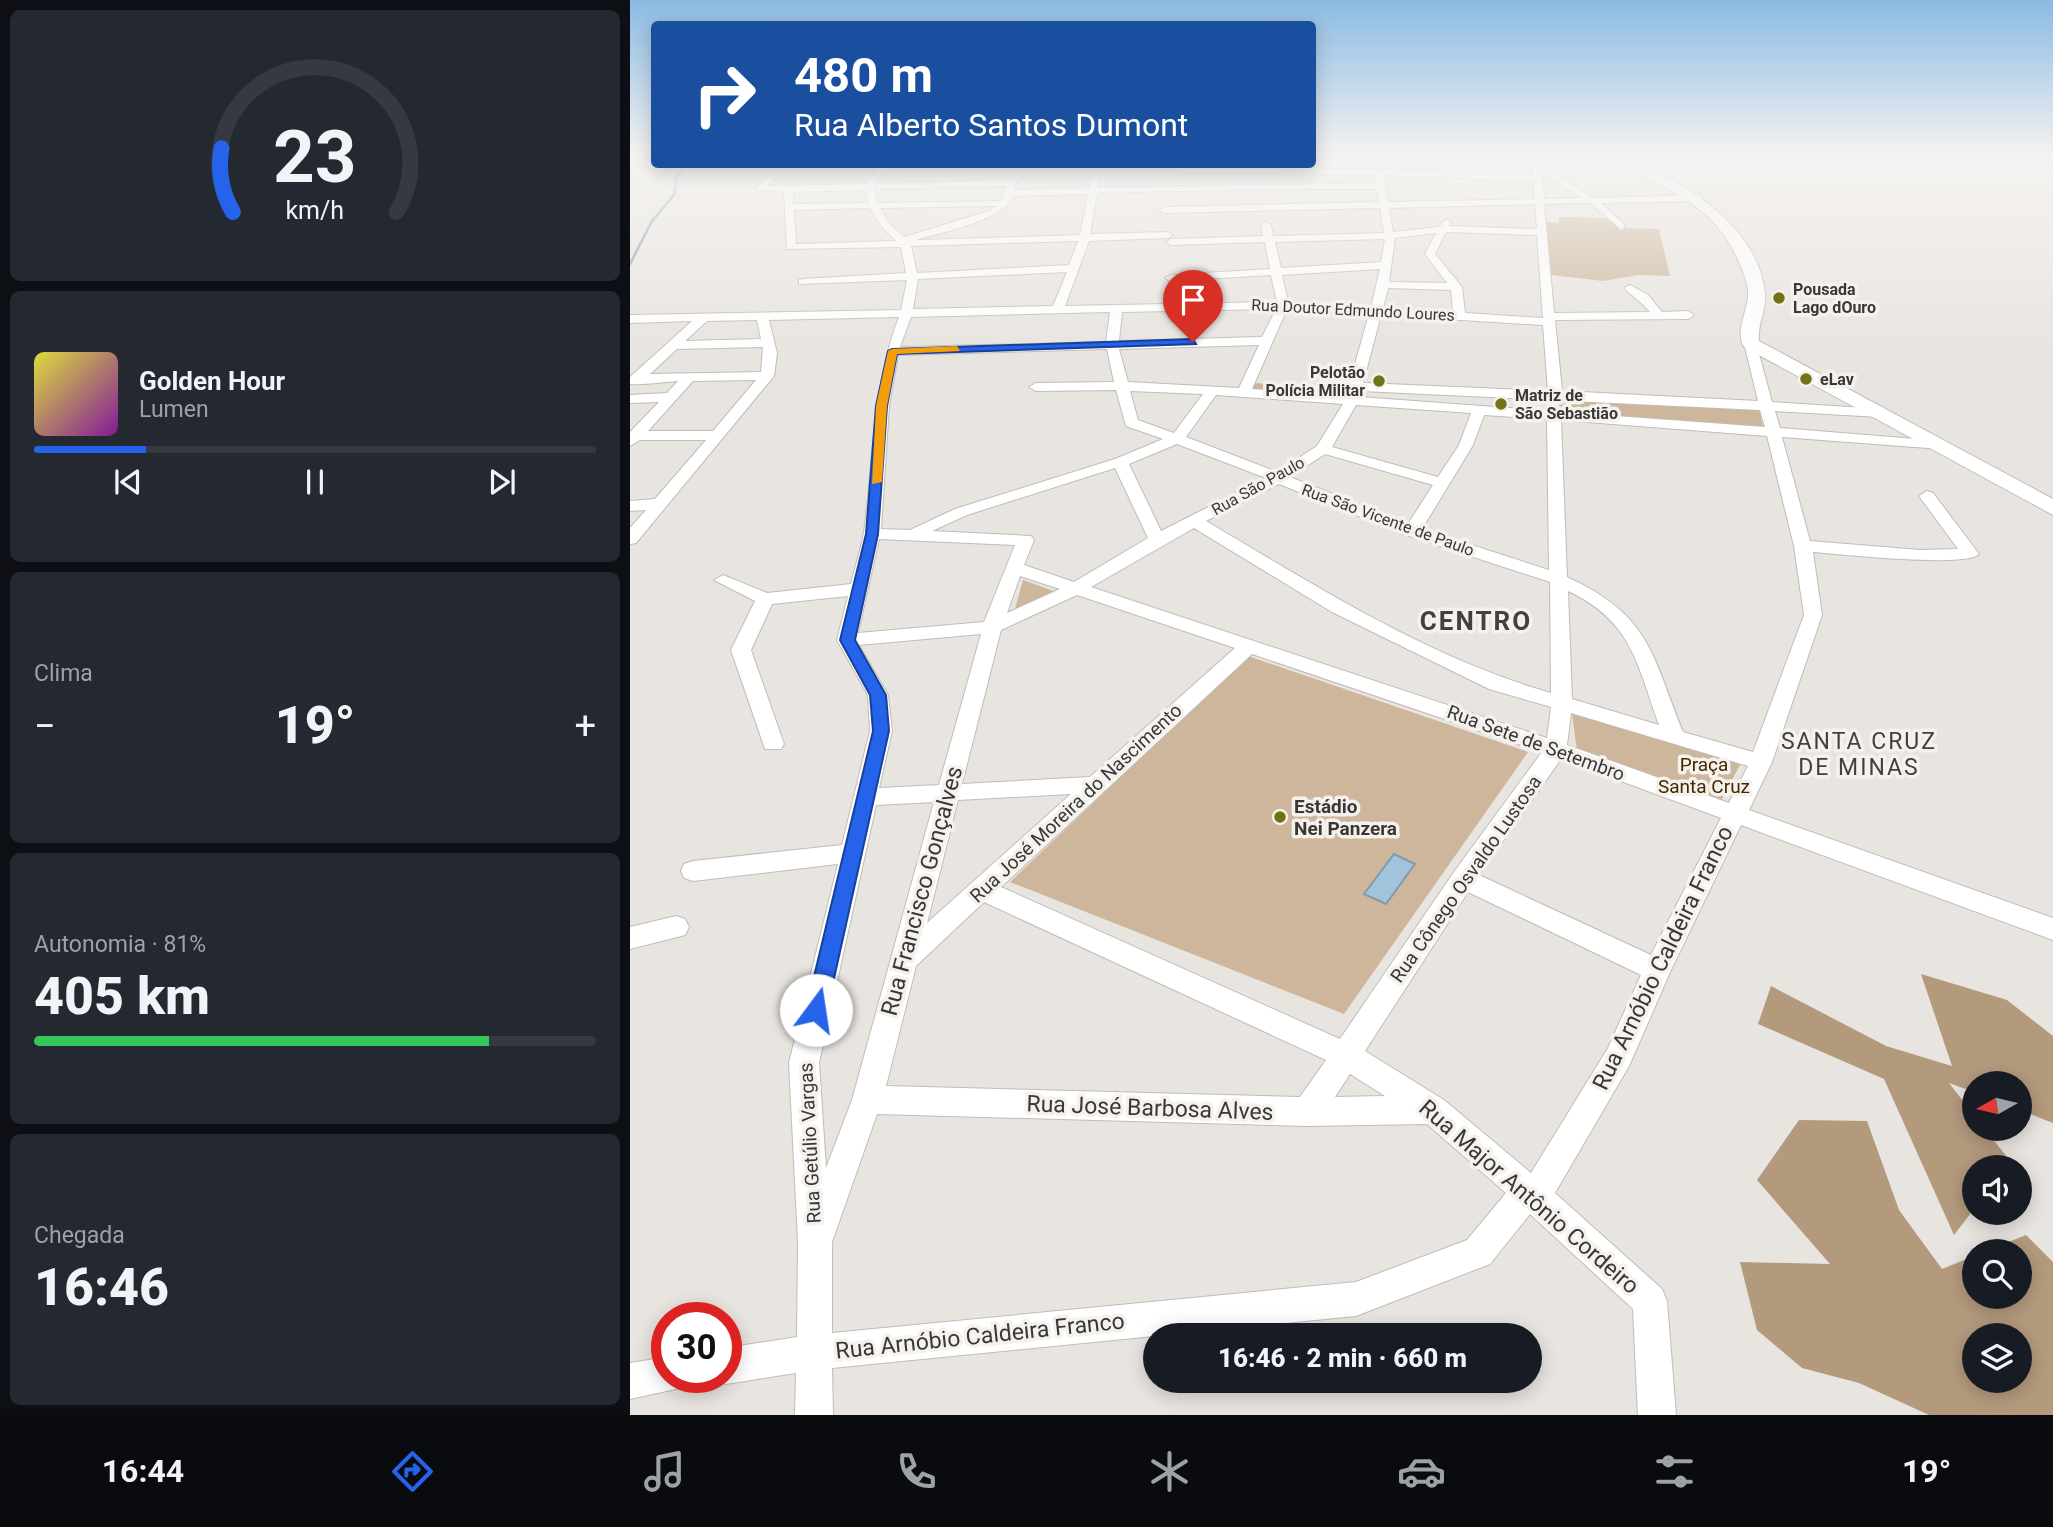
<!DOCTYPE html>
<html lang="pt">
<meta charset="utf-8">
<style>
:root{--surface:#171b24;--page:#242831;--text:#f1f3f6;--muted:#9ea1a6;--line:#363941;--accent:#2563eb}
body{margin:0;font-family:Roboto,sans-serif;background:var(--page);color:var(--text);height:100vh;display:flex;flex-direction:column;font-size:26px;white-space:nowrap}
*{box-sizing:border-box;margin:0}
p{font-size:23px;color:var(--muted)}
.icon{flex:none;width:38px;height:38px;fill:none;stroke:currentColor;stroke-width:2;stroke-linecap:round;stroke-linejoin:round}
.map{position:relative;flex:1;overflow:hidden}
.panel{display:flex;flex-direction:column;gap:10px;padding:10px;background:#0d0f14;width:630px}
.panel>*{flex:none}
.top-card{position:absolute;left:21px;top:21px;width:665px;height:147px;border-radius:7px;box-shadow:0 4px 18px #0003;background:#1a4fa0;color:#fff;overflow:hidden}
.needle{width:46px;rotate:262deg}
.tools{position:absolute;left:1332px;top:1071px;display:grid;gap:14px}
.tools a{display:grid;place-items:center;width:70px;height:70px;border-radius:50%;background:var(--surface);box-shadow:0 4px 18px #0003;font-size:35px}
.speed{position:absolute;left:21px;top:1302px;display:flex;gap:14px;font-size:35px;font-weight:700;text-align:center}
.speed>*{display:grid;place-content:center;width:91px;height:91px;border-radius:50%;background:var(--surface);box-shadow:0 4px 18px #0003;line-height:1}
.speed .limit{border:10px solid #d22;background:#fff;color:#111}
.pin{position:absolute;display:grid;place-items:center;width:60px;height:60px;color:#fff;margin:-72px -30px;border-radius:50% 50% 50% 0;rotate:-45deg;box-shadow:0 0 7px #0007}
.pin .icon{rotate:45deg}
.me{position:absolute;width:77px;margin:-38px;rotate:14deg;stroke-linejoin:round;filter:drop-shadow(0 0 5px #0008)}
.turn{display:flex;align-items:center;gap:24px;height:147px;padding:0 28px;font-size:32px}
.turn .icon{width:91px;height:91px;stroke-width:2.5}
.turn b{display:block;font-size:49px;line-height:60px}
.big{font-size:52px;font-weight:800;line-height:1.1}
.panel .widget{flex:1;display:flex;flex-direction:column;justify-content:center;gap:10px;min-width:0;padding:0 24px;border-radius:10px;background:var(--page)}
.panel .dial{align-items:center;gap:0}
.dial svg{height:182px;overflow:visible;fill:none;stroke:var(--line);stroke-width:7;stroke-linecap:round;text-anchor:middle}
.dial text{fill:var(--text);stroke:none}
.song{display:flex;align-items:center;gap:21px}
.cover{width:84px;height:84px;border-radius:10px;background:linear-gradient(135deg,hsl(60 70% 55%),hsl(290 70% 35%))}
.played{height:7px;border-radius:4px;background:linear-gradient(90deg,var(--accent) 20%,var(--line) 20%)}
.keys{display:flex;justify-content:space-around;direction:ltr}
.heat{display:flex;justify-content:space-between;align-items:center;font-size:38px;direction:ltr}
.charge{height:10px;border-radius:5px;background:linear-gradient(90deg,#34c759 81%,var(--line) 0)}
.trip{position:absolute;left:513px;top:1323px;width:399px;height:70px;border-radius:35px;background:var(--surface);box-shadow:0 4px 18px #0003;font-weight:800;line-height:70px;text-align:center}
.dock{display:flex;height:112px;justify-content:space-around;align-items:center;background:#090b0e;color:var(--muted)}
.dock .icon{width:49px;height:49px}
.dock .selected{color:var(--accent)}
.dock b{font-size:32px;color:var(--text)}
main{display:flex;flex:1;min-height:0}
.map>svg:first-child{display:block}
.green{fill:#cdb69b}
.forest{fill:#b49a7d;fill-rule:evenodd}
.water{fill:#a1c4db;stroke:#829aaa;stroke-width:2}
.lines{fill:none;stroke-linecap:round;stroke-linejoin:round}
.stream{stroke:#829aaa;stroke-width:2.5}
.river{fill:#a1c4db;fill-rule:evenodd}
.minor-casing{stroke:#c0bcb8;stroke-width:2}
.secondary-casing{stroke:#c0bcb8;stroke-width:2}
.minor{fill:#fff;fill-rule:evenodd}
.secondary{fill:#fff;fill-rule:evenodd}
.route{fill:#2563eb;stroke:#184099;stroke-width:2}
.slow{fill:#f59e0b}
.poi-dot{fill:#727318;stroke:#f5f2ed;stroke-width:2.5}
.labels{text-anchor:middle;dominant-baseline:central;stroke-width:7;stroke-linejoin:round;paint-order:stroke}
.far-poi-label{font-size:16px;font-weight:bold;fill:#3a3837;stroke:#f5f2ed;text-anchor:start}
.far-street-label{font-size:16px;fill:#3a3837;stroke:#f5f2ed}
.street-label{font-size:19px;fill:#3a3837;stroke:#f5f2ed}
.park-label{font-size:19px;fill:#422801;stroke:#f5f2ed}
.poi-label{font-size:19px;font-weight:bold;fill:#3a3837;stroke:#f5f2ed;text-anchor:start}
.quarter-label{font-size:23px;letter-spacing:2px;fill:#44413d;stroke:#f5f2ed}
.near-street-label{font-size:23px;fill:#3a3837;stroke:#f5f2ed}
.district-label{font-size:26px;font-weight:bold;letter-spacing:2px;fill:#44413d;stroke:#f5f2ed}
</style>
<main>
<section class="panel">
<div class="widget dial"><svg viewBox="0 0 100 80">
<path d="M14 69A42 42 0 1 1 86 69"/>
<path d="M14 69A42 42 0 0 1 9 41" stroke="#2563eb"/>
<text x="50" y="56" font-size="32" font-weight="700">23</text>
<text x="50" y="72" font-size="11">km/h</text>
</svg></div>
<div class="widget">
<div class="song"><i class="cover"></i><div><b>Golden Hour</b><p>Lumen</p></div></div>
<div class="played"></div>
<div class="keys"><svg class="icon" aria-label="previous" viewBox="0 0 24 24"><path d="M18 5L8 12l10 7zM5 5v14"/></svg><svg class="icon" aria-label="pause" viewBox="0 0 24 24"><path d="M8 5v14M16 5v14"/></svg><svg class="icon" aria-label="next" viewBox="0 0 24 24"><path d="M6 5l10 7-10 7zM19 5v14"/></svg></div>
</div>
<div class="widget"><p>Clima</p>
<div class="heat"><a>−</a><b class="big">19°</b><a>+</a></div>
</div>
<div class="widget"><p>Autonomia · 81%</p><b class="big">405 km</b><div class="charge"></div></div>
<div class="widget"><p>Chegada</p><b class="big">16:46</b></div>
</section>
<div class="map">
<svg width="1423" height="1415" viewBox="0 0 1423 1415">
<rect width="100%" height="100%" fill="#e8e4e0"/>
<g class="green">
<polygon points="928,217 978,218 991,228 1029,229 1040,276 1008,275 973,281 921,275 916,222 929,223"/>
<polygon points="623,383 718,388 715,397 620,391"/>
<polygon points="929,397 1129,407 1133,428 930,412"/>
<polygon points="393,580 429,593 383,616"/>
<polygon points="618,656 898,752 714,1014 380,882"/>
<polygon points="942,714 1112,761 1089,805 947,751"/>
</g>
<g class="forest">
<polygon points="1291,974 1377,1000 1423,1036 1423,1123 1390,1110 1390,1083 1344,1083 1344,1092 1319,1083 1344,1115 1344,1129 1355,1129 1380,1161 1376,1167 1344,1167 1344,1209 1324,1235 1254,1079 1128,1024 1141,986 1256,1046 1322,1066"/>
<path d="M1169 1120 1237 1121 1269 1210 1312 1269 1344 1256V1297H1390V1251H1356L1396 1235 1423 1262V1415H1299L1229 1383 1172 1368 1127 1330 1110 1262 1200 1264 1127 1180ZM1344 1335H1390V1381H1344Z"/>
</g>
<polygon class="water" points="764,854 785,864 756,904 734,894"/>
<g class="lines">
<polyline class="stream" points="0,264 22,221 44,195 47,176 56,164"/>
<polygon class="river" points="1391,158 1423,160 1423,168 1392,161"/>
<g class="minor-casing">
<g id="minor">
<path d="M902 158H910L911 166 964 198 1068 195 1073 198 1068 201 971 203 995 225 992 230 960 203 914 204 924 313 1020 312C1012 302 1003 297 994 288L1000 285 1018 295 1032 312 1058 311 1064 315 1058 319 925 320 932 391 1128 401 1114 343 1120 339 1126 343 1142 402 1250 409 1257 413 1250 417 1145 411 1150 428 1311 441 1318 445 1311 449 1152 437 1180 541 1290 550 1328 549 1289 496 1297 491 1303 493 1349 554C1336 568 1208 554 1183 552L1192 615 1142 762 1119 810 1423 918V940L1111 825 1041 970 999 1066 925 1193 1032 1289 1037 1301 1046 1415H1008L1003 1309 900 1214 860 1264 726 1316 202 1368 203 1415H165L166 1373 96 1384 83 1379 96 1377V1348L167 1337 168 1242 159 1063 208 864 63 881 54 878 51 871 54 864 63 861 212 845 240 731 238 695 207 640 218 596 142 604 121 650 154 744 151 749H135L101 650 125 601 84 580 93 575 137 593 221 584C225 567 231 550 234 532 244 459 242 387 269 317L139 320 147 353 144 376 6 543 0 544V528L16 510 0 511V501L25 499 76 440H10L0 446V432L29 402 0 403V395L37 393 48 381C32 382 14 385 0 384V377L62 321 0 323V315L271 310 277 280 169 284V280L173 279 276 273 271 247 157 249 154 192 125 189 147 170 151 173 137 186 236 184 250 166C468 163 685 166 903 176ZM409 169 744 175 746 183 468 188 469 179 465 176 461 179 459 188 384 190 387 180ZM332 170H395L378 180 245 184 253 171ZM912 173 951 198 914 199ZM753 175 903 181 905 199 758 202ZM377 186 372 201 248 203 244 189ZM627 189H746L749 202 534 207 529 210 534 213 750 208 754 233 643 236 641 225 636 222 631 225 633 236 541 239 536 242 541 245 635 242 640 269 541 275 535 278 541 281 641 275 647 302 435 306 459 241 538 238 543 235 538 232 460 234 467 193ZM235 190 239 203 163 204V192ZM458 194 450 235 286 240C309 233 376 220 383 196ZM905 204 907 229 819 226 821 222 816 219 809 227 763 232 759 208ZM366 206 359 211 274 237 259 223 250 208ZM240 208 252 227 266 241 166 244 164 210ZM816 232 907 235 913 318 835 313 832 287 805 254ZM806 233 795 254 817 283 759 282 765 238ZM755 239 751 262 651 268 645 242ZM448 241 439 265 287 273 281 246ZM750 269 741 307 658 302 652 275ZM437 272 423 306 283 309 288 279ZM758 288 821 290 823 312 753 308ZM646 309 632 337 489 341 492 312ZM657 309 739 314 716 396 622 389ZM480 312 476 342 270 347 281 317ZM751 315 913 325 918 391 733 383ZM127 320 131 339 55 341 77 321ZM629 345 609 388 498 382 489 349ZM133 347 131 372 20 374 47 349ZM477 349 484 382 406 383 399 387 406 391 486 390 496 426 533 439 485 459 325 509 280 530 251 529 259 406 268 355ZM126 380 83 431H18L63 381ZM500 391 573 394 544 433 508 420ZM731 391 1130 410 1135 427 730 397ZM586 395 713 404 687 446 647 472 556 437ZM726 405 841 413 829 445 808 477 702 447ZM854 415 917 419 919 570 792 529 843 445ZM931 420 1137 436 1164 546 1174 615 1123 752 1053 732C1021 653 1021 616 937 577ZM547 444 636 478 531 531 499 464ZM695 454 803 485 778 524 660 477ZM485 468 518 538 444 582 394 565 404 540 401 536 302 531 337 515ZM649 484 773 534 920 582 921 693C798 658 686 586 576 521ZM564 528 702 612 859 689 921 707 917 738 461 587ZM249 539 385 545 354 622 228 633ZM390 576 430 589 377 613ZM938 591C1002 621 1007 664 1029 725L942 699ZM447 595 605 648 460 777 332 784 371 630ZM351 634 309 785 249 788 262 731 258 695 229 645ZM622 654 912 752 824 872 710 1039 371 887ZM941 713 1118 766 1099 803 937 745ZM931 759 1091 818 1021 955 849 875ZM441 794 297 923 328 800ZM304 802 222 1100 196 1168 189 1063 246 805ZM838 892 1011 975 978 1048 901 1173 814 1100 735 1051ZM354 902 696 1060 670 1097 256 1086 286 966ZM720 1074 755 1096 705 1097ZM247 1114 678 1126 797 1124 876 1193 837 1240 726 1282 202 1333V1242Z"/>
<polygon points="46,916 55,919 59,927 55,935 0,949 0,927"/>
<polygon points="37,1357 37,1377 54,1377 50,1388 0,1399 0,1363"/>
</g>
</g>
<g class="secondary-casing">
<path id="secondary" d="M985 158C1002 158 1014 166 1029 173 1077 198 1128 235 1135 293 1137 309 1127 324 1129 341L1423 499V515L1114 347C1103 328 1123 305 1117 284 1101 231 1075 208 1027 182 1013 174 996 168 985 158Z"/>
</g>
<use href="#minor" class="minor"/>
<use href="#secondary" class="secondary"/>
</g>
<linearGradient id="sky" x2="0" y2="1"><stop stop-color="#8bbae3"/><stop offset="0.44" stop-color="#f5f3f1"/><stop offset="1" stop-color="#f5f3f1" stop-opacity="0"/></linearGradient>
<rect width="1423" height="357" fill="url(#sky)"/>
<polygon class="route" points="563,339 566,344 267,354 257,406 248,534 225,640 256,695 259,731 197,1010 194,1017 186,1020 179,1017 176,1010 243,731 240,695 210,640 236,534 246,406 258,351 262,349"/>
<polygon class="slow" points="327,346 330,351 267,354 257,406 252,482 242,484 246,406 258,351 262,349"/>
<g class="poi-dot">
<circle cx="1149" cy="298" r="7"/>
<circle cx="1176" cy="379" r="7"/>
<circle cx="749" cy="381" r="7"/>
<circle cx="871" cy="404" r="7"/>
<circle cx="650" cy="817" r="7"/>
</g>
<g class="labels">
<g class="far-poi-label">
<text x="1163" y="289">Pousada<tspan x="1163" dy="18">Lago dOuro</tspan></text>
<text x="735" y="372" text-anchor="end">Pelotão<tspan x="735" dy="18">Polícia Militar</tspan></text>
<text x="1190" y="379">eLav</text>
<text x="885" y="395">Matriz de<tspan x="885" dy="18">São Sebastião</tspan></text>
</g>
<g class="far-street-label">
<text transform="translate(723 310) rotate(3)">Rua Doutor Edmundo Loures</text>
<text transform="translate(628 486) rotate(-29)">Rua São Paulo</text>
<text transform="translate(758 520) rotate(20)">Rua São Vicente de Paulo</text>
</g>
<g class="street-label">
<text transform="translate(906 743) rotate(20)">Rua Sete de Setembro</text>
<text transform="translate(446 803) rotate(-43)">Rua José Moreira do Nascimento</text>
<text transform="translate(836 879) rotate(-55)">Rua Cônego Osvaldo Lustosa</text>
<text transform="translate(180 1143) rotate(-93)">Rua Getúlio Vargas</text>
</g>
<g class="park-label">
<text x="1074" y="764">Praça<tspan x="1074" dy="22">Santa Cruz</tspan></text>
</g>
<g class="poi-label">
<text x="664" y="806">Estádio<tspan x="664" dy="22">Nei Panzera</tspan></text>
</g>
<g class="quarter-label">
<text x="1229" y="741">SANTA CRUZ<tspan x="1229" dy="26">DE MINAS</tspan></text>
</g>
<g class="near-street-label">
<text transform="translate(292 891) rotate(-75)">Rua Francisco Gonçalves</text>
<text transform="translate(1033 958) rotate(-64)">Rua Arnóbio Caldeira Franco</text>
<text transform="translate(520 1108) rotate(2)">Rua José Barbosa Alves</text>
<text transform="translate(899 1197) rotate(41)">Rua Major Antônio Cordeiro</text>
<text transform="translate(350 1336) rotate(-6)">Rua Arnóbio Caldeira Franco</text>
</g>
<g class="district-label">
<text x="846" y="621">CENTRO</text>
</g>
</g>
</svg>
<div class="tools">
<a><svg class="needle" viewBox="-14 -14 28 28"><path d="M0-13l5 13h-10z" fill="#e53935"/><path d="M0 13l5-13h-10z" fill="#9ea1a6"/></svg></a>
<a><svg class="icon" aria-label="sound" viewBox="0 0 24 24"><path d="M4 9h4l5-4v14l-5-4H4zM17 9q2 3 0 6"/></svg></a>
<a><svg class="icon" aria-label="search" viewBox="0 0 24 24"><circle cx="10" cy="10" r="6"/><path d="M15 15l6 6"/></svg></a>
<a><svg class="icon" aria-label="layers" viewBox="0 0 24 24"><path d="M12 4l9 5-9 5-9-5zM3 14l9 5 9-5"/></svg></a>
</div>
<div class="speed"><div class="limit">30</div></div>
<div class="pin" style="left:563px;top:342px;background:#d93025"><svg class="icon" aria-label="arrive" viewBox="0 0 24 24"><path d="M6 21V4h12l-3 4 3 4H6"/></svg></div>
<svg class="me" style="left:186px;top:1010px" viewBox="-20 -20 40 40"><circle r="19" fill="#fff"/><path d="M0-13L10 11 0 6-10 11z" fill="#2563eb"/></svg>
<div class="trip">16:46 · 2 min · 660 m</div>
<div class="top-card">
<div class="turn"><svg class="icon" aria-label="right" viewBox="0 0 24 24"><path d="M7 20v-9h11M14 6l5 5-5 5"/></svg><div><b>480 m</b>Rua Alberto Santos Dumont</div></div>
</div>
</div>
</main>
<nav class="dock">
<b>16:44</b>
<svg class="icon selected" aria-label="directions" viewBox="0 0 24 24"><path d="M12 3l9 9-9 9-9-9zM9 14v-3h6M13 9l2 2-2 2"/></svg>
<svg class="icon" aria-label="music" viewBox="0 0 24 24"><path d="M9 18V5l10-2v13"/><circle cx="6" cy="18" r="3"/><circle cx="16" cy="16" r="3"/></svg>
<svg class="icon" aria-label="phone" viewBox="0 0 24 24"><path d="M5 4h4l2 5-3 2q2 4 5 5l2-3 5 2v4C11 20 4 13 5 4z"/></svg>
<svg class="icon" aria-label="climate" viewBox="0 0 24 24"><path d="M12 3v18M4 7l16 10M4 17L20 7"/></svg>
<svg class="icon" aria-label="car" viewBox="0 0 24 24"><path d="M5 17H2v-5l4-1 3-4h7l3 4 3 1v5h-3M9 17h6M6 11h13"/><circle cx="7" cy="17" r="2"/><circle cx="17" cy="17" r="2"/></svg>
<svg class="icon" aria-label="filters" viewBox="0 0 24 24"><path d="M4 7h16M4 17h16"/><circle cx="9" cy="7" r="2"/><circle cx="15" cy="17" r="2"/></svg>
<b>19°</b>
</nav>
